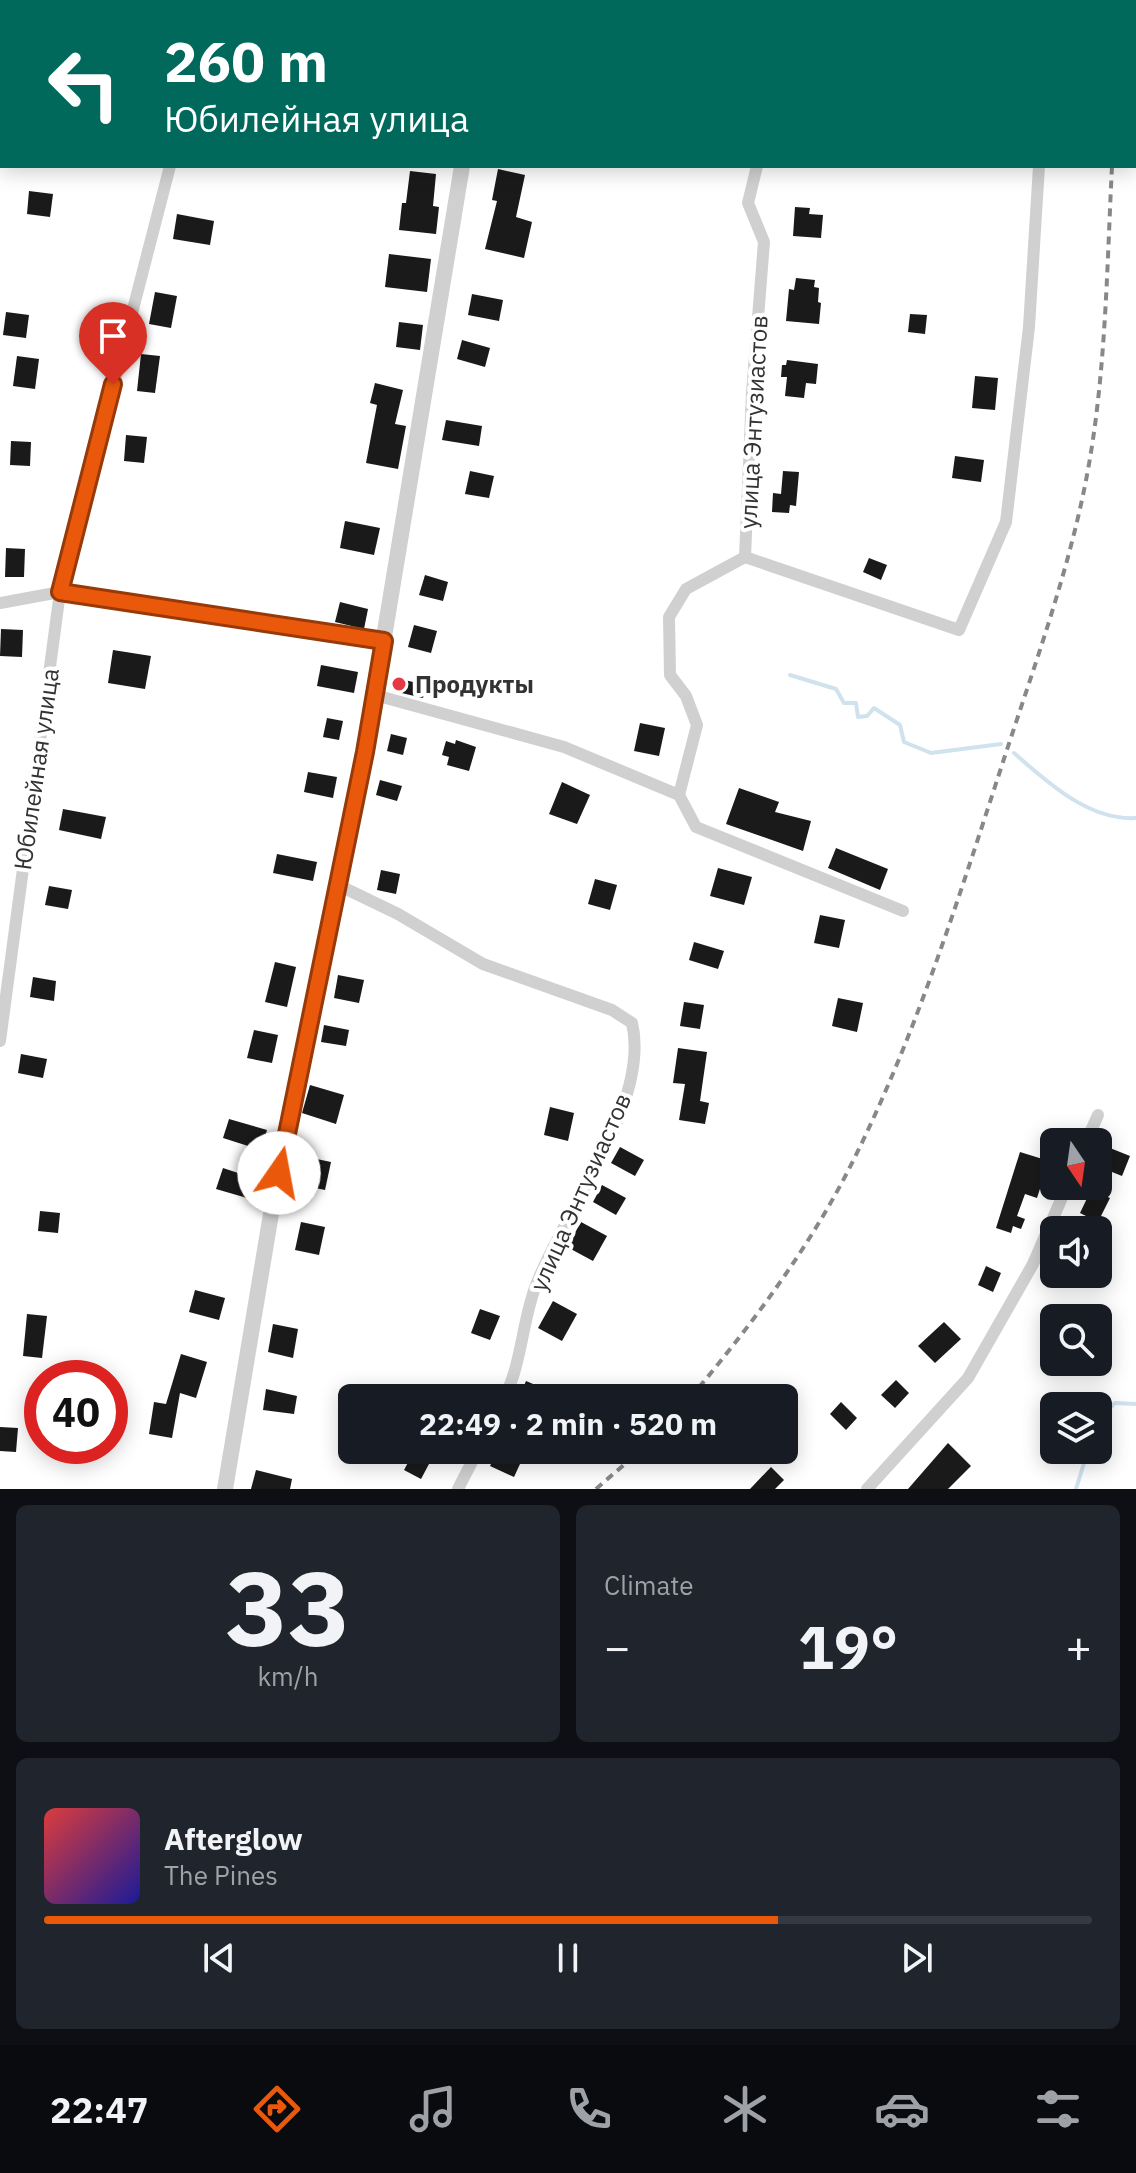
<!DOCTYPE html>
<meta charset="utf-8">
<style>
:root{--surface:#171b24;--page:#20242c;--text:#f1f3f6;--muted:#9ea1a6;--line:#363941;--accent:#ea580c}
body{margin:0;font-family:"IBM Plex Sans",sans-serif;background:var(--page);color:var(--text);height:100vh;display:flex;flex-direction:column;font-size:30px;white-space:nowrap}
*{box-sizing:border-box;margin:0}
p{font-size:26px;color:var(--muted)}
.icon{flex:none;width:44px;height:44px;fill:none;stroke:currentColor;stroke-width:2;stroke-linecap:round;stroke-linejoin:round}
.map{position:relative;height:1489px;overflow:hidden}
.details{display:flex;flex-direction:column;gap:16px;padding:16px;background:#0d0f14;flex:1}
.details>*{flex:none}
.top-card{position:absolute;left:0px;top:0px;width:1136px;height:168px;box-shadow:0 4px 20px #0003;background:#00695c;color:#fff;overflow:hidden}
.needle{width:52px;rotate:167deg}
.fabs{position:absolute;left:1040px;top:1128px;display:grid;gap:16px}
.fabs a{display:grid;place-items:center;width:72px;height:72px;border-radius:12px;background:var(--surface);box-shadow:0 4px 20px #0003;font-size:40px}
.speed{position:absolute;left:24px;top:1360px;display:flex;gap:16px;font-size:40px;font-weight:700;text-align:center}
.speed>*{display:grid;place-content:center;width:104px;height:104px;border-radius:50%;background:var(--surface);box-shadow:0 4px 20px #0003;line-height:1}
.speed .limit{border:12px solid #d22;background:#fff;color:#111}
.pin{position:absolute;display:grid;place-items:center;width:68px;height:68px;color:#fff;margin:-82px -34px;border-radius:50% 50% 50% 0;rotate:-45deg;box-shadow:0 0 8px #0007}
.pin .icon{rotate:45deg}
.me{position:absolute;width:88px;margin:-44px;rotate:12deg;stroke-linejoin:round;filter:drop-shadow(0 0 6px #0008)}
.turn{display:flex;align-items:center;gap:28px;height:168px;padding:0 32px;font-size:36px}
.turn .icon{width:104px;height:104px;stroke-width:2.5}
.turn b{display:block;font-size:56px;line-height:68px}
.big{font-size:60px;font-weight:800;line-height:1.1}
.details .card{flex:1;display:flex;flex-direction:column;justify-content:center;gap:12px;min-width:0;padding:0 28px;border-radius:12px;background:var(--page)}
.details .dial{align-items:center;gap:0}
.dial b{font-size:104px;line-height:1}
.song{display:flex;align-items:center;gap:24px}
.cover{width:96px;height:96px;border-radius:12px;background:linear-gradient(135deg,hsl(0 70% 55%),hsl(240 70% 35%))}
.played{height:8px;border-radius:4px;background:linear-gradient(90deg,var(--accent) 70%,var(--line) 70%)}
.keys{display:flex;justify-content:space-around;direction:ltr}
.heat{display:flex;justify-content:space-between;align-items:center;font-size:44px;direction:ltr}
.details .tiles{flex:1;display:grid;gap:16px;grid-template-columns:1fr 1fr}
.card:last-child{grid-column:span 2}
.trip{position:absolute;left:338px;top:1384px;width:460px;height:80px;border-radius:12px;background:var(--surface);box-shadow:0 4px 20px #0003;font-weight:800;line-height:80px;text-align:center}
.tabs{display:flex;height:128px;justify-content:space-around;align-items:center;background:#090b0e;color:var(--muted)}
.tabs .icon{width:56px;height:56px}
.tabs .on{color:var(--accent)}
.tabs b{font-size:36px;color:var(--text)}
.map>svg:first-child{display:block}
.lines{fill:none;stroke-linecap:round;stroke-linejoin:round}
.stream{stroke:#cfe2ee;stroke-width:4}
.building{fill:#1a1a1a}
.minor{stroke:#d0d0d0;stroke-width:12}
.tertiary{stroke:#d0d0d0;stroke-width:16}
.rail{stroke:#888;stroke-width:4;stroke-dasharray:8 6;stroke-linecap:butt}
.route-casing{stroke:#983908;stroke-width:20}
.route{stroke:#ea580c;stroke-width:14}
.poi-dot{fill:#e63946;stroke:#fff;stroke-width:3}
.labels{text-anchor:middle;dominant-baseline:central;stroke-width:8;stroke-linejoin:round;paint-order:stroke}
.street-label{font-size:24px;fill:#333;stroke:#fff}
.poi-label{font-size:24px;font-weight:bold;fill:#333;stroke:#fff;text-anchor:start}
</style>
<div class="map">
<svg width="1136" height="1489" viewBox="0 0 1136 1489">
<rect width="100%" height="100%" fill="#fff"/>
<g class="lines">
<g class="stream">
<polyline points="790,675 836,689 844,703 856,703 858,717 867,716 874,708 900,725 904,742 931,753 1001,744"/>
<path d="M1014 753C1047 782 1089 821 1136 818"/>
<polyline points="1098,1419 1115,1403 1136,1404"/>
<polyline points="1076,1489 1088,1450"/>
</g>
</g>
<g class="building">
<polygon points="498,169 525,175 516,217 532,222 524,258 485,249 497,201 492,200"/>
<polygon points="410,171 436,174 433,206 439,207 436,234 399,230 402,203 406,203"/>
<polygon points="29,191 53,194 50,217 27,214"/>
<polygon points="795,207 810,208 809,214 823,215 821,238 793,236"/>
<polygon points="177,214 214,221 210,245 173,239"/>
<polygon points="389,254 431,259 427,292 385,287"/>
<polygon points="796,278 815,280 814,287 819,288 818,302 821,303 819,324 786,321 789,289 794,290"/>
<polygon points="155,292 177,296 171,328 149,324"/>
<polygon points="472,294 503,300 499,321 468,315"/>
<polygon points="6,312 29,315 26,338 3,335"/>
<polygon points="910,314 927,315 925,334 908,332"/>
<polygon points="399,322 423,325 420,350 396,347"/>
<polygon points="462,340 490,348 485,367 457,359"/>
<polygon points="141,354 160,356 155,393 137,391"/>
<polygon points="17,356 39,359 35,389 13,386"/>
<polygon points="787,360 818,364 816,384 806,383 804,398 785,396 787,377 781,377 782,365 786,365"/>
<polygon points="975,376 998,378 995,410 972,408"/>
<polygon points="375,383 403,390 395,424 406,426 398,469 366,463 377,405 370,403"/>
<polygon points="446,420 482,426 479,446 442,440"/>
<polygon points="126,435 147,437 144,463 124,461"/>
<polygon points="11,441 31,442 30,466 10,465"/>
<polygon points="955,456 984,460 981,482 952,478"/>
<polygon points="470,471 494,476 489,498 465,494"/>
<polygon points="783,471 799,472 796,506 790,505 789,513 772,512 773,493 781,494"/>
<polygon points="345,521 380,528 374,555 340,548"/>
<polygon points="6,548 25,549 24,577 5,577"/>
<polygon points="869,558 887,565 881,580 863,572"/>
<polygon points="425,575 448,582 443,601 419,595"/>
<polygon points="340,602 368,609 364,629 335,622"/>
<polygon points="414,625 437,631 431,653 408,647"/>
<polygon points="1,629 23,630 22,657 0,656"/>
<polygon points="113,650 151,656 145,689 108,683"/>
<polygon points="321,665 358,672 354,693 317,686"/>
<polygon points="396,678 426,685 423,698 393,691"/>
<polygon points="327,718 343,721 339,740 323,737"/>
<polygon points="640,723 665,728 659,756 634,751"/>
<polygon points="391,734 407,738 403,755 387,751"/>
<polygon points="456,740 476,747 469,771 447,765 449,757 442,755 446,741 455,744"/>
<polygon points="308,772 337,777 333,798 304,792"/>
<polygon points="380,780 402,786 397,801 376,795"/>
<polygon points="562,782 590,795 577,824 549,814"/>
<polygon points="739,788 779,802 775,812 811,821 803,851 726,824"/>
<polygon points="63,809 106,817 101,839 59,830"/>
<polygon points="836,848 888,869 880,890 828,868"/>
<polygon points="277,854 317,862 313,881 273,873"/>
<polygon points="718,868 752,877 744,905 710,896"/>
<polygon points="381,870 400,874 396,894 377,890"/>
<polygon points="595,879 617,885 610,910 588,904"/>
<polygon points="49,886 72,890 68,909 45,905"/>
<polygon points="820,915 845,920 839,948 814,943"/>
<polygon points="694,942 724,951 718,969 689,960"/>
<polygon points="275,962 296,967 287,1007 265,1002"/>
<polygon points="338,975 364,980 359,1003 334,998"/>
<polygon points="33,977 56,981 54,1001 30,997"/>
<polygon points="838,998 863,1003 857,1032 832,1026"/>
<polygon points="684,1002 704,1005 700,1029 680,1026"/>
<polygon points="324,1025 349,1030 346,1046 321,1042"/>
<polygon points="254,1030 278,1035 272,1063 247,1058"/>
<polygon points="678,1048 707,1052 700,1101 709,1103 705,1124 679,1120 685,1084 673,1083"/>
<polygon points="21,1054 47,1059 43,1078 18,1073"/>
<polygon points="310,1085 344,1095 336,1124 302,1113"/>
<polygon points="550,1107 574,1113 568,1141 544,1135"/>
<polygon points="229,1119 267,1130 261,1150 223,1138"/>
<polygon points="620,1147 644,1160 635,1176 611,1163"/>
<polygon points="1110,1148 1130,1156 1122,1176 1102,1168"/>
<polygon points="1020,1152 1049,1161 1037,1198 1025,1194 1017,1216 1025,1219 1021,1229 1013,1226 1011,1233 996,1228"/>
<polygon points="307,1157 331,1162 325,1190 301,1185"/>
<polygon points="223,1168 253,1178 247,1198 216,1189"/>
<polygon points="602,1185 626,1198 616,1215 593,1202"/>
<polygon points="1091,1190 1110,1198 1098,1222 1080,1213"/>
<polygon points="40,1211 60,1213 58,1233 38,1231"/>
<polygon points="301,1222 325,1227 319,1255 295,1250"/>
<polygon points="581,1222 607,1236 593,1261 567,1247"/>
<polygon points="986,1266 1001,1273 993,1292 978,1285"/>
<polygon points="195,1290 225,1298 219,1320 189,1312"/>
<polygon points="553,1301 577,1314 562,1341 538,1328"/>
<polygon points="480,1309 500,1316 490,1340 471,1333"/>
<polygon points="27,1314 47,1316 42,1358 23,1356"/>
<polygon points="944,1322 961,1339 935,1363 918,1346"/>
<polygon points="273,1324 298,1329 293,1358 268,1352"/>
<polygon points="181,1354 207,1362 196,1398 180,1393 172,1438 149,1434 154,1402 166,1404"/>
<polygon points="896,1380 909,1393 895,1408 881,1395"/>
<polygon points="526,1381 566,1398 519,1398"/>
<polygon points="266,1389 297,1396 294,1414 263,1410"/>
<polygon points="841,1402 857,1418 846,1430 830,1414"/>
<polygon points="0,1427 18,1428 16,1452 0,1451"/>
<polygon points="948,1443 971,1466 948,1489 908,1489"/>
<polygon points="497,1452 520,1464 514,1477 490,1466"/>
<polygon points="412,1455 429,1464 421,1479 404,1470"/>
<polygon points="771,1467 784,1480 775,1489 750,1489"/>
<polygon points="256,1470 292,1479 290,1489 251,1489"/>
</g>
<g class="lines">
<g class="minor">
<polyline points="375,0 395,2"/>
<polyline points="1048,0 1048,2"/>
<polyline points="222,2 225,0"/>
<polyline points="796,2 796,0"/>
<polyline points="757,166 748,203 764,242 752,393 745,557 959,630 1006,522 1029,327 1039,166"/>
<polyline points="0,603 60,592 384,641"/>
<polyline points="375,695 564,747 679,795 696,827 903,911"/>
<polyline points="679,795 697,725 686,696 670,675 669,617 686,589 745,557"/>
<path d="M338 885 398 914 483 964 612 1010 632 1023C651 1102 564 1211 536 1285 522 1321 522 1364 504 1398"/>
<polyline points="0,1041 60,592 170,166"/>
<polyline points="1086,1142 1098,1115"/>
<polyline points="458,1489 478,1450"/>
<polyline points="867,1489 968,1378 1033,1264 1067,1186"/>
</g>
<g class="tertiary">
<polyline points="492,2 492,0"/>
<polyline points="225,1489 273,1202 365,752 462,166"/>
</g>
<g class="rail">
<polyline points="1122,2 1122,0"/>
<path d="M690 1398C751 1326 810 1247 852 1163 916 1035 958 900 1002 765 1034 666 1071 567 1089 464 1106 367 1107 265 1112 166"/>
<polyline points="596,1489 641,1450"/>
</g>
</g>
<g class="lines">
<g class="route-casing">
<polyline id="route" points="113,384 60,592 384,641 365,752 279,1173"/>
</g>
<use href="#route" class="route"/>
</g>
<circle class="poi-dot" cx="399" cy="684" r="8"/>
<g class="labels">
<g class="street-label">
<text transform="translate(753 422) rotate(-87)">улица Энтузиастов</text>
<text transform="translate(36 769) rotate(-82)">Юбилейная улица</text>
<text transform="translate(580 1192) rotate(-66)">улица Энтузиастов</text>
</g>
<g class="poi-label">
<text x="415" y="684">Продукты</text>
</g>
</g>
</svg>
<div class="fabs">
<a><svg class="needle" viewBox="-14 -14 28 28"><path d="M0-13l5 13h-10z" fill="#e53935"/><path d="M0 13l5-13h-10z" fill="#9ea1a6"/></svg></a>
<a><svg class="icon" aria-label="sound" viewBox="0 0 24 24"><path d="M4 9h4l5-4v14l-5-4H4zM17 9q2 3 0 6"/></svg></a>
<a><svg class="icon" aria-label="search" viewBox="0 0 24 24"><circle cx="10" cy="10" r="6"/><path d="M15 15l6 6"/></svg></a>
<a><svg class="icon" aria-label="layers" viewBox="0 0 24 24"><path d="M12 4l9 5-9 5-9-5zM3 14l9 5 9-5"/></svg></a>
</div>
<div class="speed"><div class="limit">40</div></div>
<div class="pin" style="left:113px;top:384px;background:#d93025"><svg class="icon" aria-label="arrive" viewBox="0 0 24 24"><path d="M6 21V4h12l-3 4 3 4H6"/></svg></div>
<svg class="me" style="left:279px;top:1173px" viewBox="-20 -20 40 40"><circle r="19" fill="#fff"/><path d="M0-13L10 11 0 6-10 11z" fill="#ea580c"/></svg>
<div class="trip">22:49 · 2 min · 520 m</div>
<div class="top-card">
<div class="turn"><svg class="icon" aria-label="left" viewBox="0 0 24 24"><path d="M17 20v-9H6M10 6l-5 5 5 5"/></svg><div><b>260 m</b>Юбилейная улица</div></div>
</div>
</div>
<section class="details">
<div class="tiles">
<div class="card dial"><b>33</b><p>km/h</p></div>
<div class="card"><p>Climate</p>
<div class="heat"><a>−</a><b class="big">19°</b><a>+</a></div>
</div>
<div class="card">
<div class="song"><i class="cover"></i><div><b>Afterglow</b><p>The Pines</p></div></div>
<div class="played"></div>
<div class="keys"><svg class="icon" aria-label="previous" viewBox="0 0 24 24"><path d="M18 5L8 12l10 7zM5 5v14"/></svg><svg class="icon" aria-label="pause" viewBox="0 0 24 24"><path d="M8 5v14M16 5v14"/></svg><svg class="icon" aria-label="next" viewBox="0 0 24 24"><path d="M6 5l10 7-10 7zM19 5v14"/></svg></div>
</div>
</div>
</section>
<nav class="tabs">
<b>22:47</b>
<svg class="icon on" aria-label="directions" viewBox="0 0 24 24"><path d="M12 3l9 9-9 9-9-9zM9 14v-3h6M13 9l2 2-2 2"/></svg>
<svg class="icon" aria-label="music" viewBox="0 0 24 24"><path d="M9 18V5l10-2v13"/><circle cx="6" cy="18" r="3"/><circle cx="16" cy="16" r="3"/></svg>
<svg class="icon" aria-label="phone" viewBox="0 0 24 24"><path d="M5 4h4l2 5-3 2q2 4 5 5l2-3 5 2v4C11 20 4 13 5 4z"/></svg>
<svg class="icon" aria-label="climate" viewBox="0 0 24 24"><path d="M12 3v18M4 7l16 10M4 17L20 7"/></svg>
<svg class="icon" aria-label="car" viewBox="0 0 24 24"><path d="M5 17H2v-5l4-1 3-4h7l3 4 3 1v5h-3M9 17h6M6 11h13"/><circle cx="7" cy="17" r="2"/><circle cx="17" cy="17" r="2"/></svg>
<svg class="icon" aria-label="filters" viewBox="0 0 24 24"><path d="M4 7h16M4 17h16"/><circle cx="9" cy="7" r="2"/><circle cx="15" cy="17" r="2"/></svg>
</nav>
